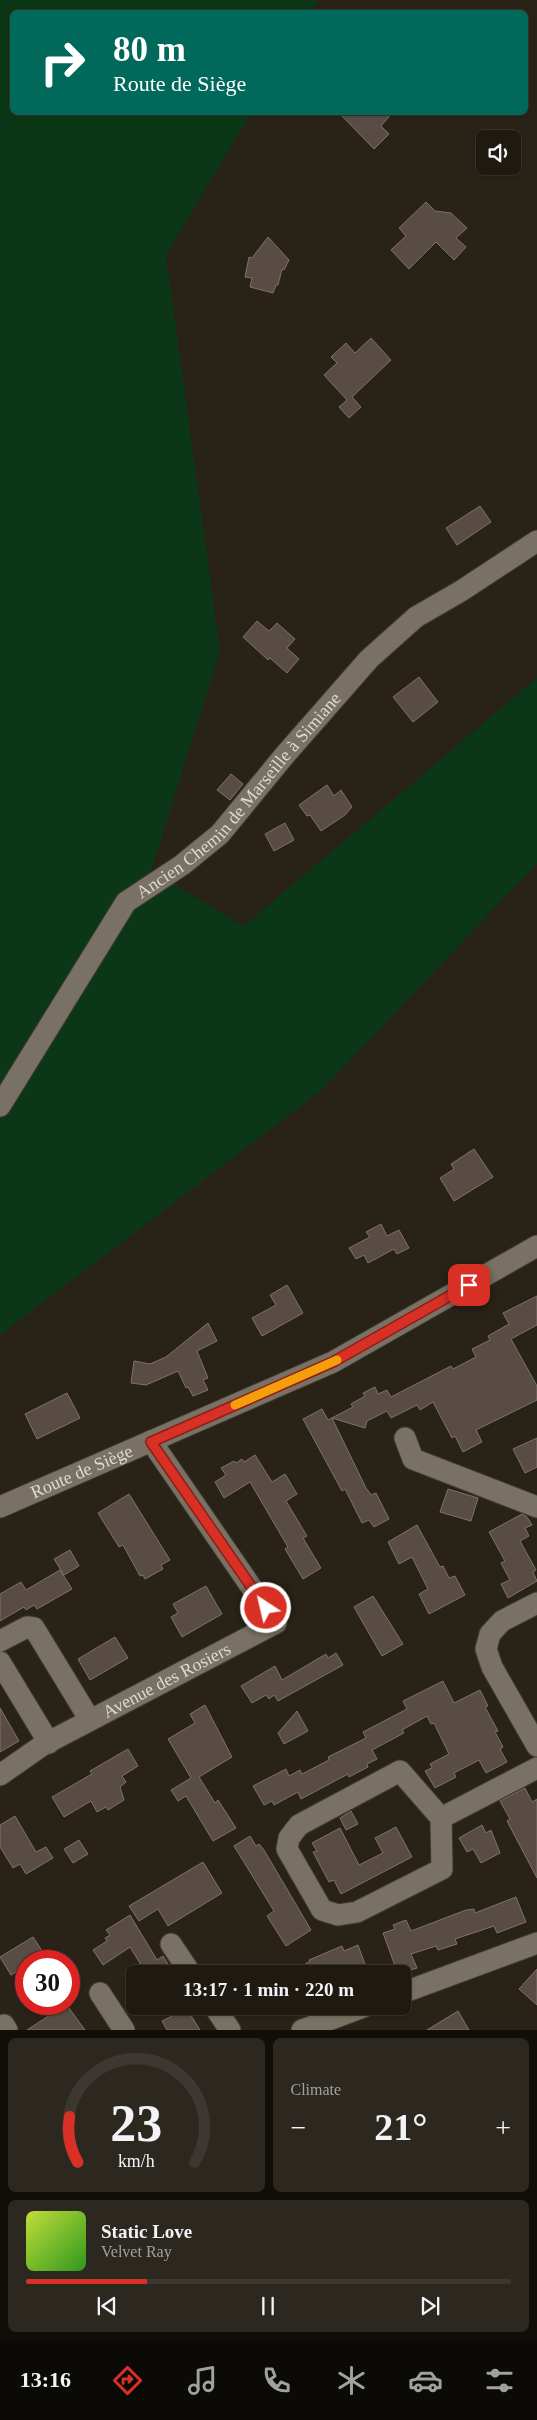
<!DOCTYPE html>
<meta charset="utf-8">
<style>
:root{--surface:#1f1a11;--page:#2c271f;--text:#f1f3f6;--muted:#a1a19f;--line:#3c3831;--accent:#d93025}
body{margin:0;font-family:Georgia,serif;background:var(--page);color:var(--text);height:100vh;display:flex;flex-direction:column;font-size:19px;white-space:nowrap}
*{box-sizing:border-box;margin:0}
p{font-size:16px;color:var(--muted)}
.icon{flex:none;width:28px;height:28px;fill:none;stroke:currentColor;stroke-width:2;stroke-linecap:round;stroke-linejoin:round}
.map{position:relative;height:2030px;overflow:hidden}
.details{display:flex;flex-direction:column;gap:8px;padding:8px;background:#110e09;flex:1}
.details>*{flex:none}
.hud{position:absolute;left:10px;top:10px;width:518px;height:105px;border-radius:8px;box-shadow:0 1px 4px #0004,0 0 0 1px var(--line);background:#00695c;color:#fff;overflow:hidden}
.tools{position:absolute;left:476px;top:130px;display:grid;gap:10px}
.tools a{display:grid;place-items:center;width:45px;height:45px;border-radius:8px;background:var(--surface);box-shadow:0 1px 4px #0004,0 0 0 1px var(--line);font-size:25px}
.speed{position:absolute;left:15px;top:1950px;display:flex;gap:10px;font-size:25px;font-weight:700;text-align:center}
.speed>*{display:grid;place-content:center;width:65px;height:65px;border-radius:50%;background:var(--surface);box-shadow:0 1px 4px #0004,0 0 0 1px var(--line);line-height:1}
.speed .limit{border:8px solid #d22;background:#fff;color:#111}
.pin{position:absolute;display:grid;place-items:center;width:42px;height:42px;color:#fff;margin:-21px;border-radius:10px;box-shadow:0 2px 8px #0006}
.me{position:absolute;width:55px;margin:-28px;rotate:325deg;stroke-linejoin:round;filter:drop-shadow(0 0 4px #0008)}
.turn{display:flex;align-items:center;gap:18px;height:105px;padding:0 20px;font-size:22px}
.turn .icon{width:65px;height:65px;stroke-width:2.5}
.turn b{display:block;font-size:35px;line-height:42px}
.big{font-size:38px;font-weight:800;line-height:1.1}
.details .card{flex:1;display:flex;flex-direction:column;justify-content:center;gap:8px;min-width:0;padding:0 18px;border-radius:8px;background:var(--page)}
.details .dial{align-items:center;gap:0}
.dial svg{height:130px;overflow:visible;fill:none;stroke:var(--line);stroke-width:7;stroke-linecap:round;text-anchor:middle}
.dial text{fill:var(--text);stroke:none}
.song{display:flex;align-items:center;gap:15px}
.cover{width:60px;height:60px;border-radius:8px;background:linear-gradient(135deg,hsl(70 70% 55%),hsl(110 70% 35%))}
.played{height:5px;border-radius:2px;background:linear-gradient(90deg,var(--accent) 25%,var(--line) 25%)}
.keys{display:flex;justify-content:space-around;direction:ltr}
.heat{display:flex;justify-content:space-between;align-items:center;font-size:28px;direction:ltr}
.details .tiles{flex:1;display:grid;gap:8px;grid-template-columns:1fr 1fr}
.card:last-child{grid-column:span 2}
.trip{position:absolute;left:126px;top:1965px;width:285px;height:50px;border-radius:8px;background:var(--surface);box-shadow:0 1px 4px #0004,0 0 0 1px var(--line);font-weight:800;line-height:50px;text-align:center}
.menu{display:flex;height:80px;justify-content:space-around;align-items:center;background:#0c0a07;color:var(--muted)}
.menu .icon{width:35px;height:35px}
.menu .selected{color:var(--accent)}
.menu b{font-size:22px;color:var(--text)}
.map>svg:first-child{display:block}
.green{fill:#0c3717}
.building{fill:#594c44;stroke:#807169}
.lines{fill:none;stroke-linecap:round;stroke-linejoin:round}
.minor-casing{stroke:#433d35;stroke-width:23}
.minor{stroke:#797264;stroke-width:21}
.route-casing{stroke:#8d1f18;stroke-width:12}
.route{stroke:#d93025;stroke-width:9}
.slow{stroke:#f59e0b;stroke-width:9}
.labels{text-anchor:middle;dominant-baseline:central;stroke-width:5;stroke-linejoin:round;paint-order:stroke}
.street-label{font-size:18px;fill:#ddd9d2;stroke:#1f1a0e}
</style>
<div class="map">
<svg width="537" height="2030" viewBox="0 0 537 2030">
<rect width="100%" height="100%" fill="#292317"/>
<polygon class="green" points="0,0 318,0 311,12 12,12 12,112 251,113 166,255 220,651 151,871 244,926 537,678 537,863 322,1090 0,1335"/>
<g class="building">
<polygon points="338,112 393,112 381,126 389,134 374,149"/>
<polygon points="426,202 435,211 451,213 467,228 456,238 466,247 454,260 436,242 409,269 391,250 406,236 399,228"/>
<polygon points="268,237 289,260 284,270 282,269 278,285 276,285 273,293 250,287 252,278 245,277 249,257 252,258"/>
<polygon points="371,338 391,360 352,397 361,407 349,418 339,407 347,400 324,375 337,363 331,357 346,343 355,353"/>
<polygon points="480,506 491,522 457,545 446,528"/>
<polygon points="257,621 269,631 277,623 295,639 287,648 299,659 287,673 270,658 268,660 243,637"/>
<polygon points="419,677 438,702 413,722 393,697"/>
<polygon points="231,774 243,784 230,800 217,790"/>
<polygon points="327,785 334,796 341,790 352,807 345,815 321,831 310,815 307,816 299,805"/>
<polygon points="285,823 294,840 274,851 265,834"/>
<polygon points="474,1149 493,1177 454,1201 440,1178 454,1169 451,1164"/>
<polygon points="381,1224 387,1236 399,1230 409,1248 397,1254 394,1249 368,1263 364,1255 356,1259 349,1248 370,1237 366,1232"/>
<polygon points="287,1285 303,1313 262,1336 252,1318 276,1305 270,1295"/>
<polygon points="537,1296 537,1325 511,1339 537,1386 537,1400 476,1430 482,1442 463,1452 455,1436 452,1438 433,1402 420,1410 417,1405 391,1418 387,1411 367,1421 365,1428 332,1418 366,1488 371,1495 376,1493 389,1519 374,1527 369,1520 362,1523 345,1489 342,1491 303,1419 322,1409 328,1420 353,1407 351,1404 365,1396 363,1393 375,1387 378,1394 387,1390 391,1397 451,1366 453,1369 476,1357 472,1349 490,1340 488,1336 509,1324 503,1313"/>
<polygon points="208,1323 217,1341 197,1351 208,1378 203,1380 208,1390 193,1396 188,1387 186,1388 178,1371 146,1385 131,1383 134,1361 150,1364 166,1357"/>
<polygon points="67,1393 80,1418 37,1439 25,1414"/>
<polygon points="537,1438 537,1467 525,1473 513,1449"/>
<polygon points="255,1455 272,1482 285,1474 297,1494 286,1501 307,1536 303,1538 321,1568 303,1579 285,1549 288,1547 250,1482 224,1498 215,1482 226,1475 221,1468 234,1461 236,1463 242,1459 244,1462"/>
<polygon points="448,1489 478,1498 471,1521 440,1512"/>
<polygon points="129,1494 170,1560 161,1565 163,1569 145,1579 143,1575 140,1576 123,1545 119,1547 98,1513"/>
<polygon points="522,1514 527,1517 532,1525 525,1528 529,1536 520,1541 536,1570 533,1572 537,1581 508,1598 501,1584 510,1580 501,1563 505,1561 489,1532"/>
<polygon points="417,1525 440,1567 443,1566 449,1578 455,1576 465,1595 429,1614 419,1594 428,1589 412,1557 399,1564 388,1542"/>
<polygon points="70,1550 79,1566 64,1575 54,1559"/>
<polygon points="60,1570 72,1589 37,1609 34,1605 26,1610 24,1607 0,1621 0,1594 21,1582 26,1590"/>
<polygon points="206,1586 222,1614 182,1637 171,1617 178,1613 173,1604"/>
<polygon points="373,1596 403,1644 382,1656 354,1607"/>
<polygon points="115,1637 128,1658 90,1680 78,1659"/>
<polygon points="336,1653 343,1665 278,1701 274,1695 269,1699 266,1695 252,1703 241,1686 275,1666 282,1680 326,1654 328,1658"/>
<polygon points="443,1681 454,1703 480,1690 488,1706 485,1707 498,1731 495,1732 503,1747 500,1749 507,1762 486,1773 479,1760 454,1773 456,1777 435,1788 425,1771 432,1768 430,1764 449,1754 434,1723 431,1724 427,1716 402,1730 404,1733 372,1750 377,1759 367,1764 368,1767 349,1777 348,1774 301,1799 298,1792 274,1805 272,1801 264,1805 253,1786 286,1769 289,1776 300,1770 302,1774 329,1760 328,1757 366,1738 363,1732 407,1709 403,1701"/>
<polygon points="205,1705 232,1757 199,1777 215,1803 218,1800 236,1828 213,1841 186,1796 178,1801 171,1790 191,1778 168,1739 195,1723 190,1714"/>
<polygon points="0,1708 19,1741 0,1752"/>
<polygon points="297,1711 308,1731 284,1744 278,1733"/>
<polygon points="128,1749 138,1766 122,1776 126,1782 120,1787 124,1800 108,1810 106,1807 97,1812 91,1801 64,1817 52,1797 92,1774 90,1771"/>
<polygon points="525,1788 532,1802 537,1799 537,1878 507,1821 510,1819 500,1801"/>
<polygon points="351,1811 358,1824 346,1830 340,1818"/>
<polygon points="15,1816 36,1852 46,1847 53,1858 26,1874 20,1864 13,1868 0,1847 0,1825"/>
<polygon points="482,1825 486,1833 491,1830 500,1853 481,1863 473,1849 467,1852 459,1838"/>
<polygon points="396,1827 412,1857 341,1894 334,1880 329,1882 313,1852 317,1851 312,1843 340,1828 359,1865 383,1853 375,1838"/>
<polygon points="250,1836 256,1846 259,1844 264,1850 311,1930 286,1946 267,1916 274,1911 234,1846"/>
<polygon points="79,1840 88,1854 73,1863 64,1849"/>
<polygon points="203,1862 222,1893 168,1926 158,1909 139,1921 129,1906"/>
<polygon points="516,1897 526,1922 497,1933 494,1926 455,1939 457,1944 438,1950 436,1946 411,1954 417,1968 398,1974 383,1933 395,1929 393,1925 406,1920 411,1931 466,1910 474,1909 475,1913"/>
<polygon points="130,1915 157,1960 163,1956 174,1974 134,1974 143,1968 130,1947 103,1965 93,1950 107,1941 105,1938 110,1935 106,1930"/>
<polygon points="33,1937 44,1954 33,1961 26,1961 26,1966 11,1975 0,1957"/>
<polygon points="358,1945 367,1970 357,1974 290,1974 310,1961 309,1960 342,1946 344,1951"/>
<polygon points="537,1969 537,2005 519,1989"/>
<polygon points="66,2004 85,2030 27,2030 47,2017"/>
<polygon points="187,2009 200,2030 167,2030 162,2021"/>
<polygon points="458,2011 469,2030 427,2030"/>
</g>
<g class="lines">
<g class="minor-casing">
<g id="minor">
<path id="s1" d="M0 1106 126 902 182 865 220 834 284 756 369 659 416 617 461 591 537 541"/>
<polyline points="405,1438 413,1459 537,1507"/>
<path id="s2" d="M0 1507 333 1362 537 1246"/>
<polyline points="537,1603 502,1621 490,1634 486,1649 492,1667 537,1746"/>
<polyline points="0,1641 27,1627 34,1628 90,1720"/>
<polyline points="0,1662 49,1743"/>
<polygon points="400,1771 441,1818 442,1869 357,1912 338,1915 322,1910 287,1849 289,1838 299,1825"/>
<path id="s3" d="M0 1775 43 1745 276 1623 151 1441"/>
<polyline points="441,1818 537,1768"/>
<polyline points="171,1944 191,1974"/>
<polyline points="100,1993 124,2030"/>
<polyline points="402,1993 537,1943"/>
<polyline points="214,2006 230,2030"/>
<polyline points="4,2025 7,2030"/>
<polyline points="302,2030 366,2006"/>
</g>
</g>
<use href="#minor" class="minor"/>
</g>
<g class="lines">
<g class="route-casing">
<polyline id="route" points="266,1608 151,1442 333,1362 469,1285"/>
</g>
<use href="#route" class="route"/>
<polyline class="slow" points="235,1405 337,1360"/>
</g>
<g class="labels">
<g class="street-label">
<text stroke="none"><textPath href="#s1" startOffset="396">Ancien Chemin de Marseille à Simiane</textPath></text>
<text stroke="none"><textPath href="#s2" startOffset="89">Route de Siège</textPath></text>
<text stroke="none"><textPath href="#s3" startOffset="192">Avenue des Rosiers</textPath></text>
</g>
</g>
</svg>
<div class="tools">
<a><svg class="icon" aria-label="sound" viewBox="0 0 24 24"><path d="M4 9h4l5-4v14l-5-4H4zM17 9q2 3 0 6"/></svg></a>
</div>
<div class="speed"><div class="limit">30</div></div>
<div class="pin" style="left:469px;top:1285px;background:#d93025"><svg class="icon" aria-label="arrive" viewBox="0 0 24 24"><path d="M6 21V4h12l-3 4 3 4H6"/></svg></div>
<svg class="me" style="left:266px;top:1608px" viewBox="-20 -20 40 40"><circle r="17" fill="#d93025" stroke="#fff" stroke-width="3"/><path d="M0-11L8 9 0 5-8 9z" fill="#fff"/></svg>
<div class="trip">13:17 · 1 min · 220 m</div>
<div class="hud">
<div class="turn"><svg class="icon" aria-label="right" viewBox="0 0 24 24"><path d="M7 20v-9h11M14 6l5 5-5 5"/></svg><div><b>80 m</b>Route de Siège</div></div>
</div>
</div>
<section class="details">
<div class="tiles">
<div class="card dial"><svg viewBox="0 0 100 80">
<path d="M14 69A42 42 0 1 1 86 69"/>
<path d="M14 69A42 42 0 0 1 9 41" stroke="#d93025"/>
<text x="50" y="56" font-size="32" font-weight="700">23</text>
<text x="50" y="72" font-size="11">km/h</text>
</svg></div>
<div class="card"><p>Climate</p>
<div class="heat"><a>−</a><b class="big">21°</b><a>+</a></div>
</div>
<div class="card">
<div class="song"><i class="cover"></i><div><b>Static Love</b><p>Velvet Ray</p></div></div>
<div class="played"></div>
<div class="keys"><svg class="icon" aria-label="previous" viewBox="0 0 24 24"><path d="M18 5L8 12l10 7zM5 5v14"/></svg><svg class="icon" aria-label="pause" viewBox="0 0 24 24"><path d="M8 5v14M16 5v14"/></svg><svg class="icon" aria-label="next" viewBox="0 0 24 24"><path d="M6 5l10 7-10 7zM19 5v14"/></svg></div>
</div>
</div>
</section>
<nav class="menu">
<b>13:16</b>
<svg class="icon selected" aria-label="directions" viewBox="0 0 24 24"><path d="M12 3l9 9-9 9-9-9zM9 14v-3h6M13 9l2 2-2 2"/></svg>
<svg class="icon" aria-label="music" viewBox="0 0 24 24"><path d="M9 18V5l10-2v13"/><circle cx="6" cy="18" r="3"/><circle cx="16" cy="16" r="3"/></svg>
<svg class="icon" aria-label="phone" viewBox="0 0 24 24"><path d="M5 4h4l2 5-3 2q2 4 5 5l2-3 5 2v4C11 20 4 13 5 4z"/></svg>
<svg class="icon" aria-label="climate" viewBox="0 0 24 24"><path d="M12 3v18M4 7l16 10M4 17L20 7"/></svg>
<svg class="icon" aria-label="car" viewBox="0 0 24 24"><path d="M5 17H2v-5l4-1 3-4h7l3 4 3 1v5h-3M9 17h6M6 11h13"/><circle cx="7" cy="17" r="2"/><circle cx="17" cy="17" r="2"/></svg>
<svg class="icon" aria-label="filters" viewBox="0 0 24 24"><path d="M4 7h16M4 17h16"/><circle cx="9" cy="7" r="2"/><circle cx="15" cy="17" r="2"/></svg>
</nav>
